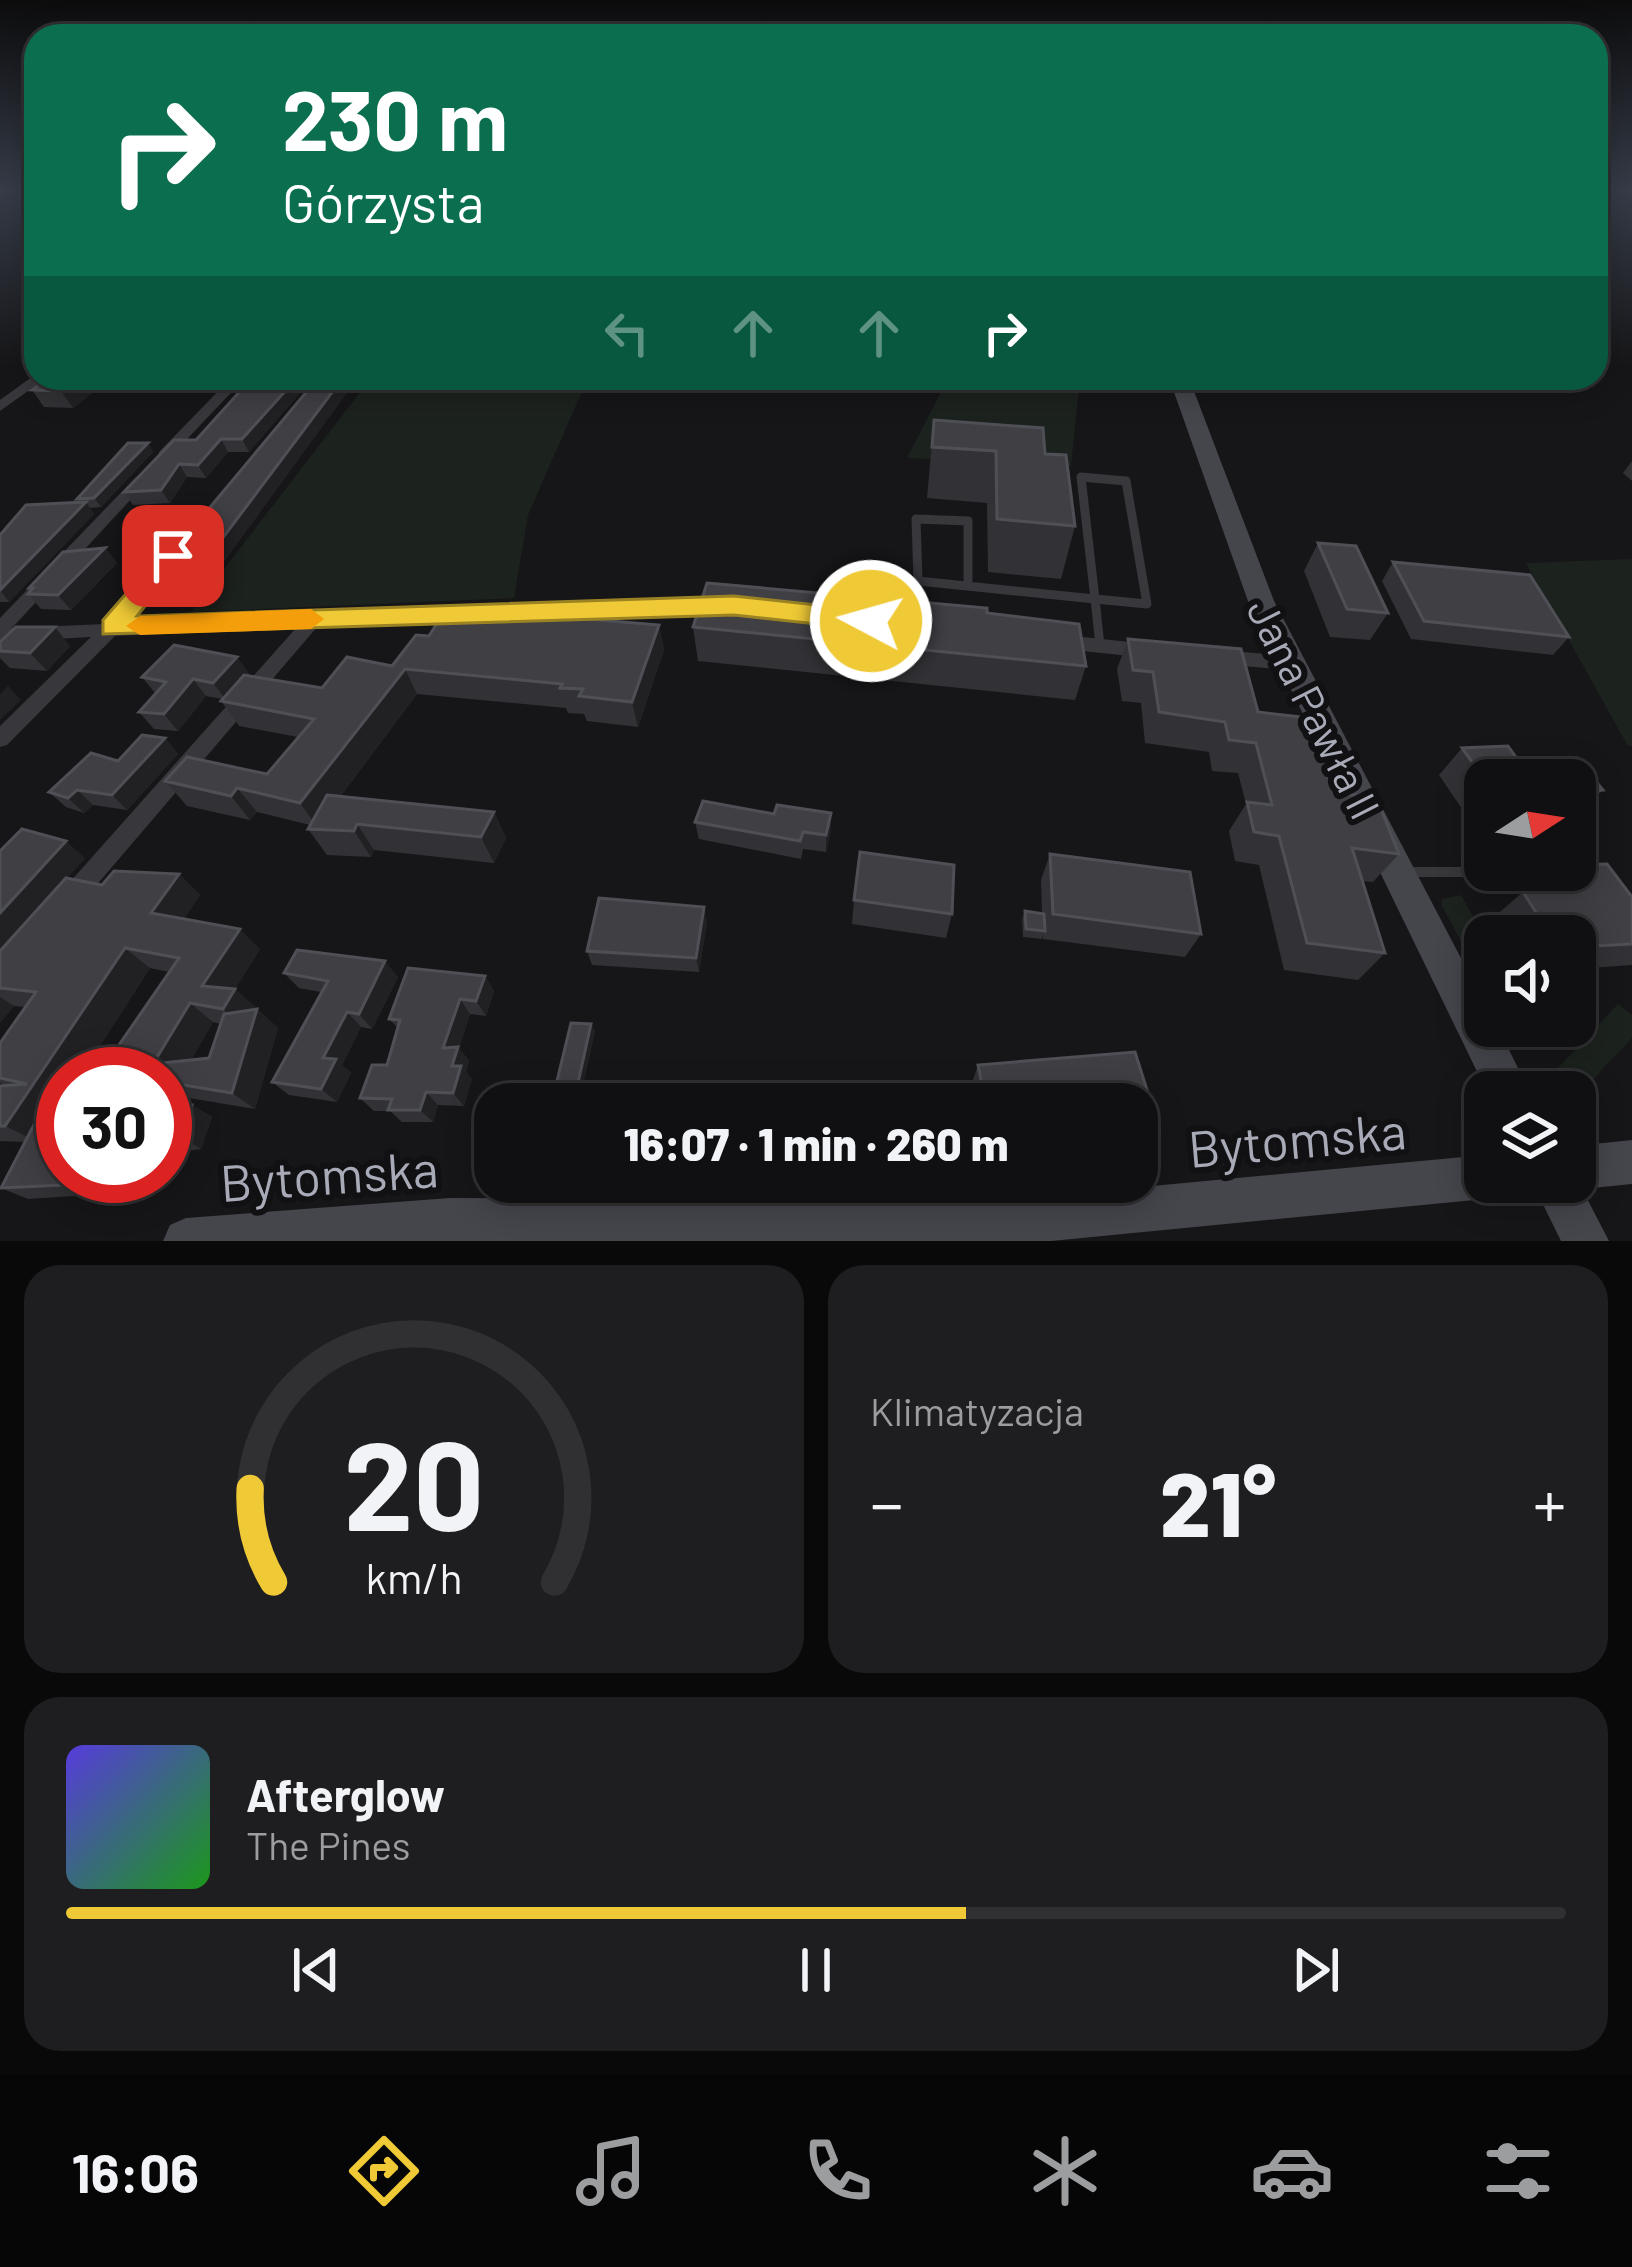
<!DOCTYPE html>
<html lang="pl">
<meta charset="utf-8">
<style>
:root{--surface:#101012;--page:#1e1e20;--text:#f1f3f6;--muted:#9c9d9f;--line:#303032;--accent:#efca36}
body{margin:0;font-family:Barlow,sans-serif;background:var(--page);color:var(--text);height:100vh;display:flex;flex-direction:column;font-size:45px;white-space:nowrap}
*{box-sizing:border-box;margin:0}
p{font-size:39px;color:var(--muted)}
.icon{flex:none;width:66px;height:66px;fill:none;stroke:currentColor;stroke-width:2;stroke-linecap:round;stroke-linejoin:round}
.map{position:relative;height:1241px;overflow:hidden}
.panel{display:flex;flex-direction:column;gap:24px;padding:24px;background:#09090a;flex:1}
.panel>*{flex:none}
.guide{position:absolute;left:24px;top:24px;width:1584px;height:366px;border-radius:36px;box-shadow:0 6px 30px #0003,0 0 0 3px var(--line);background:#0b6e4f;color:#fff;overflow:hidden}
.needle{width:78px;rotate:78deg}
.fabs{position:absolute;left:1464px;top:759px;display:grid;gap:24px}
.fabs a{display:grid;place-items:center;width:132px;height:132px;border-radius:24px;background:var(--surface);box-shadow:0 6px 30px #0003,0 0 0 3px var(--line);font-size:60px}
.speed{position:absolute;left:36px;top:1047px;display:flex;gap:24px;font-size:60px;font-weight:700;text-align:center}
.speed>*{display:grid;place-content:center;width:156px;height:156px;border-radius:50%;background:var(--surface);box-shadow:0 6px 30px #0003,0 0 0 3px var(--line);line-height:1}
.speed .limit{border:18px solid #d22;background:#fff;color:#111}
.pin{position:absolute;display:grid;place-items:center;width:102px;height:102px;color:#fff;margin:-51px;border-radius:24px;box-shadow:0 6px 18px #0006}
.me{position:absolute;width:132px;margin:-66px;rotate:276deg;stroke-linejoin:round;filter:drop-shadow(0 0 9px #0008)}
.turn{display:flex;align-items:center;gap:42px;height:252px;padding:0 60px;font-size:54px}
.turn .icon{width:156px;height:156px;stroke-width:2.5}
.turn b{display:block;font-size:84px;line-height:102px}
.lanes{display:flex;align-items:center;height:114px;padding:0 60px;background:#0003;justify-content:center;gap:60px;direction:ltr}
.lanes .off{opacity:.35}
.big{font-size:90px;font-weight:800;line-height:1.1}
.panel .widget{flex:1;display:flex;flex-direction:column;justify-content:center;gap:18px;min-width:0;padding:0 42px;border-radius:36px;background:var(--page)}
.panel .dial{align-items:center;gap:0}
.dial svg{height:312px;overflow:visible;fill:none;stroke:var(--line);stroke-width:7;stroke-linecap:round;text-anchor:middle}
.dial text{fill:var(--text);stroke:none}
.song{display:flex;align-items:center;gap:36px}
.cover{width:144px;height:144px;border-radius:18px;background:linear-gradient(135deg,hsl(250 70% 55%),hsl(120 70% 35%))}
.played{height:12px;border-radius:6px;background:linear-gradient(90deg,var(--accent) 60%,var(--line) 60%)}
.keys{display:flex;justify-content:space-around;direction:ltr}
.heat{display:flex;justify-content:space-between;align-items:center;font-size:66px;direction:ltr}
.panel .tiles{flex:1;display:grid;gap:24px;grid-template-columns:1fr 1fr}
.widget:last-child{grid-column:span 2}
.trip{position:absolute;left:474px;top:1083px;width:684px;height:120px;border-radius:36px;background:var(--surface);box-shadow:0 6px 30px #0003,0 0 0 3px var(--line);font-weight:800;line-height:120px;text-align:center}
.dock{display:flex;height:192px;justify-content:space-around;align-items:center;background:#060607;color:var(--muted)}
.dock .icon{width:84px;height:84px}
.dock .selected{color:var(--accent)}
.dock b{font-size:54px;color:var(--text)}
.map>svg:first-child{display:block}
.green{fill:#1c221e}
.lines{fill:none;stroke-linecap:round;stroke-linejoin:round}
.lane-far1{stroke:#37373c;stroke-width:9}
.lane{stroke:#37373c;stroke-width:10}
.street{fill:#37373c;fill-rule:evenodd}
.secondary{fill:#45464c;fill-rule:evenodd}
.wall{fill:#323236;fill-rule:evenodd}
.shaded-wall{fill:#212124}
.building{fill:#3f3f44;stroke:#4f5056;stroke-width:3}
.route{fill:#efca36;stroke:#9b8323;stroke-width:3}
.slow{fill:#f59e0b}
.labels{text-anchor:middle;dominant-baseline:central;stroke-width:12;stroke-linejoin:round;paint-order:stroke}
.street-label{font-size:42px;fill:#a8aab7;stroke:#111113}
.near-street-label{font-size:51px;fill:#a8aab7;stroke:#111113}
</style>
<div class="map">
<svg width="1632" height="1241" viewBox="0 0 1632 1241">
<rect width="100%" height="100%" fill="#161618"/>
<g class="green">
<polygon points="371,378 588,378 528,515 514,598 191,612"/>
<polygon points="948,378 1165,378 1170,390 1079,386 1071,466 907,458"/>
<polygon points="1632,559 1632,746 1628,746 1526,563"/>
<polygon points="1461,895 1474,918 1494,917 1506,936 1485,936 1485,986 1442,906 1442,899"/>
<polygon points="1618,1004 1632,1015 1632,1038 1584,1089 1558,1068"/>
</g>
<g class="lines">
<g class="lane-far1">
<polygon points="1081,477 1126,481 1147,604 1095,599"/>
<polyline points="968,586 968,521 916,519 918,581 1095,599"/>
<polyline points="1095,599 1100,646"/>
</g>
<polyline class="lane" points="1409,872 1566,872"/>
<g class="street">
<polygon points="36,374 36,378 44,378 42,381 0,411 0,400"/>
<polygon points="231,378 245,378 169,458 159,458 159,452"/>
<polygon points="141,475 146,477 146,483 12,628 105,624 188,528 194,527 202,532 200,536 127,623 462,608 471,614 462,620 317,627 77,908 69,911 61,908 57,900 61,892 296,628 115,636 7,745 0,747 0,726 91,637 0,642 0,618 136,477"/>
<polygon points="720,600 729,606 720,612 489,619 480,613 489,607"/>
<polygon points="1063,635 1149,644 1156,646 1158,651 1156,656 1149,658 1063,649 1054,642"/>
<polygon points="1219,650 1291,656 1298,658 1300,663 1298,668 1291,670 1219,664 1212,662 1210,657 1212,652"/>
</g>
<g class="secondary">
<polygon points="1169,378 1189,378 1274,601 1485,1004 1485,1026 1497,1026 1530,1092 1487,1092 1248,601"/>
<polygon points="1632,1140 1632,1184 1582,1189 1609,1241 1561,1241 1532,1182 1575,1182 1575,1146"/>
<polygon points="1485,1155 1485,1182 1505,1182 1501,1193 1485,1199 1051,1241 163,1241 170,1225 186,1218 450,1198 992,1201"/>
</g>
</g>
<g class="wall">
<polygon points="42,378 111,378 73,408 44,407 32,390 44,381"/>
<polygon points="252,378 313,378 249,452 228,452 206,478 187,477 170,503 133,505 124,492 196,440"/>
<polygon points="318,378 367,378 356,391 348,391 225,560 184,562 176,548"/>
<polygon points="934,420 1045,454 1075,526 1061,579 988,572 987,503 927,498"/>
<polygon points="148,443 153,452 101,507 90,508 94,514 9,602 0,602 0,535 80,503 77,499"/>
<polygon points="1632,461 1632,481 1623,473"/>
<polygon points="185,509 191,518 153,562 144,562 137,553"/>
<polygon points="1318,543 1388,613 1370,640 1330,637 1304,571"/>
<polygon points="105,548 117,563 71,610 41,609 28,594 31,590 29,588"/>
<polygon points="1393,562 1569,637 1553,655 1411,639 1382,581"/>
<polygon points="659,625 664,650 638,727 587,721 584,714 568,713 566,708 417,694 340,797 494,812 506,838 494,863 374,850 371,857 327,855 308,829 310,825 257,812 250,820 187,806 165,781 267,774 298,737 239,726 221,701 222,699 206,696 178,731 154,729 139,712 155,693 142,677 237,657 249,674 247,676 322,688 392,666 429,636"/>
<polygon points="693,627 1086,666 1075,700 698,661"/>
<polygon points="1128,639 1258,712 1334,793 1399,854 1373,882 1362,881 1385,953 1358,980 1284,970 1259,865 1235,861 1229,831 1246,804 1238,773 1212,771 1209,752 1145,743 1141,703 1122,701 1117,669"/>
<polygon points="70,646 47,671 10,668 0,658 0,651"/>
<polygon points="165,738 178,754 127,810 93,805 84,813 66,807 49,792"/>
<polygon points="1508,746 1518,760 1577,758 1603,790 1575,816 1575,780 1485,780 1485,824 1473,825 1439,775 1462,748"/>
<polygon points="695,822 831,830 826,852 803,849 801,859 699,839"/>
<path d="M0 851 85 858 67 878 102 885 179 874 200 895 184 919 260 949 235 989 278 1028 255 1109 165 1094V1074H105L101 1071 169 972 150 968 82 1074H63V1103L56 1114 88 1195 28 1199 1 1188 25 1142 0 1141V1086H5L0 1083V1043L25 1007 14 1006 0 1023ZM213 1022 221 1024 209 1058 191 1060Z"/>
<polygon points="1050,854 1201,934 1185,957 1043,939 1043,935 1042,939 1023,937 1022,919 1025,911 1042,914 1041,880"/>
<polygon points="1557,870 1575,870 1632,897 1632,965 1575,969 1575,936 1506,936 1494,917 1523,892 1533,892"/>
<polygon points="854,900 952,914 946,938 852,924"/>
<polygon points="707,922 699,972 592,965 587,951"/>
<polygon points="284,973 398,977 372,1029 361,1027 342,1065 351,1073 337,1102 289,1095 272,1082 321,992 299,988"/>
<polygon points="485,976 494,991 486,1016 470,1014 459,1048 469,1061 466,1072 472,1079 464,1106 438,1105 433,1122 402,1122 390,1111 374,1111 360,1098 387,1065 398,1028 389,1019"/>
<polygon points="591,1024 595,1031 582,1089 561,1088 557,1081"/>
<polygon points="1135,1052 1158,1125 1141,1143 1137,1144 1137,1104 974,1104 971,1086 978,1065"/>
<polygon points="192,1105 212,1117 201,1149 172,1153 165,1149 165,1106"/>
</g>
<g class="shaded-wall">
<polygon points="78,378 111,378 73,408 61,391"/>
<polygon points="297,378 313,378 249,452 242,439"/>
<polygon points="367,378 356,391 351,379"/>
<polygon points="342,379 348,391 225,560 216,547"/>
<polygon points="221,439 228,452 206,478 198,465"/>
<polygon points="148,443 153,452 101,507 94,498"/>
<polygon points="179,464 187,477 170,503 161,490"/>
<polygon points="86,502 94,514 9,602 0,590"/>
<polygon points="185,509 191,518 153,562 147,553"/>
<polygon points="105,548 117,563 71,610 58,595"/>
<polygon points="659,625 664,650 638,727 632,702"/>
<polygon points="55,627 70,646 47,671 30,653"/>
<polygon points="237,657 249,674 226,700 213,683"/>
<polygon points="405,669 417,694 317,827 300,803"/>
<polygon points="193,679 206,696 178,731 164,714"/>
<polygon points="8,686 21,700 0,720 0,694"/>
<polygon points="165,738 178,754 127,810 112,795"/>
<polygon points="237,788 257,812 250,820 231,796"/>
<polygon points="77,790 93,805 84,813 68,798"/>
<polygon points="494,812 506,838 494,863 481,837"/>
<polygon points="831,813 831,830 826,852 826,835"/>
<polygon points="357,824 374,850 371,857 354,831"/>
<polygon points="66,841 85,858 0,953 0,913"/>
<polygon points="179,874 200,895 174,934 151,913"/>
<polygon points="704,907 707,922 699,972 696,958"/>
<polygon points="240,929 260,949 225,1005 202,986"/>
<polygon points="125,948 150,968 82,1074 63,1074 63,1103 38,1142 5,1126"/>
<polygon points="385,961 398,977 372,1029 359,1014"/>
<polygon points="485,976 494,991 486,1016 476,1001"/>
<polygon points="235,989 257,1008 246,1028 223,1009"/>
<polygon points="0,997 14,1006 0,1023"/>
<polygon points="460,999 470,1014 459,1048 469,1061 466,1072 472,1079 464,1106 453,1093 452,1066 443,1048"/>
<polygon points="190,1003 213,1022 179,1081 153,1064"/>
<polygon points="257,1009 278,1028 255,1109 232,1093"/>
<polygon points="347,1012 361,1027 342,1065 351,1073 337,1102 321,1089 323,1058"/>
<polygon points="591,1024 595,1031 582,1089 578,1083"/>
<polygon points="426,1092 438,1105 433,1122 420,1110"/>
<polygon points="192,1105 212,1117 201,1149 181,1137"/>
<polygon points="67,1176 97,1176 88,1195 63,1185"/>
</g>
<g class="building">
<polygon points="43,378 78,378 61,391 32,390 47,379"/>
<polygon points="252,378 297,378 242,439 221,439 198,465 179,464 161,490 124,492 174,440 196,440"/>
<polygon points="318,378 352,378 342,379 216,547 176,548"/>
<polygon points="934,420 1043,428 1045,454 1066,455 1075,526 997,519 996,451 932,447"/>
<polygon points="128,443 148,443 94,498 77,499"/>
<polygon points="86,502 0,590 0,535 26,505"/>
<polygon points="176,509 185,509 147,553 137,553"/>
<polygon points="1318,543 1356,546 1388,613 1347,609"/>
<polygon points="105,548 58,595 28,594 33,588 29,588 63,552"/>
<polygon points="1393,562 1530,575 1569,637 1424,621"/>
<polygon points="707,583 987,608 987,613 1079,624 1086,666 693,627"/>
<polygon points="447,607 659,625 632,702 579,696 583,689 560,688 562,684 405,669 300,803 237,788 231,796 165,781 187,757 267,774 314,719 221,701 244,675 322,688 347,657 392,666 416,635 429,636"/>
<polygon points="16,627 55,627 30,653 0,651 0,642"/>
<polygon points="1128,639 1241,649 1258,712 1309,718 1334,793 1376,797 1399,854 1352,848 1385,953 1307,943 1279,836 1254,832 1247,802 1272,805 1256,743 1229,740 1225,722 1159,712 1153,672 1133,670"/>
<polygon points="174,645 237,657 213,683 193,679 164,714 139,712 166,682 142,677"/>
<polygon points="142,735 165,738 112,795 77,790 68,798 49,792 91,753 118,761"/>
<polygon points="1508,746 1518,760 1577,758 1603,790 1575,793 1575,780 1485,780 1462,748"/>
<polygon points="327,795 494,812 481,837 357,824 354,831 308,829"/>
<polygon points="703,801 774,814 777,805 831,813 826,835 803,832 800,841 695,822"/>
<polygon points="22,829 66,841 0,913 0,851"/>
<polygon points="860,852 954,865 952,914 854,900"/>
<polygon points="1050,854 1190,872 1201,934 1053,914"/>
<polygon points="1607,864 1632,897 1632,944 1575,947 1575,936 1551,936 1523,892 1579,890 1564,870 1575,870 1575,865"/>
<polygon points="114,871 179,874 151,913 240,929 202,986 235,989 223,1009 190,1003 153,1064 209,1058 224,1014 257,1009 232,1093 165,1082 165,1074 118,1074 101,1071 179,958 125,948 5,1126 0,1126 0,1086 27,1084 0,1078 0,1043 36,992 0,988 0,951 66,878 102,885"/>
<polygon points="599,898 704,907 696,958 587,951"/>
<polygon points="1025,911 1044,914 1045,931 1026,929"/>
<polygon points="297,950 385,961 359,1014 347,1012 323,1058 336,1059 321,1089 272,1082 328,981 284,973"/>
<polygon points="408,968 485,976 476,1001 460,999 443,1048 458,1047 452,1066 461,1066 453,1093 426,1092 420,1110 388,1110 392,1099 360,1098 372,1065 387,1065 400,1020 389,1019"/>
<polygon points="571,1023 591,1024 578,1083 557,1081"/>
<polygon points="1135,1052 1158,1125 1137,1127 1137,1104 986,1104 978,1065"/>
<polygon points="192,1105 181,1137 165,1139 165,1106"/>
<polygon points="63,1113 63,1176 67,1176 63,1185 1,1188 39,1115"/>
</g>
<linearGradient id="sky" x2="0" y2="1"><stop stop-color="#0c0c0d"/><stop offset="0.52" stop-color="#363c48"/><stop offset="1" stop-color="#363c48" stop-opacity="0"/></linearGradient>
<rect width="1632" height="366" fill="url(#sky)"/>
<polygon class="route" points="173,547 186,556 137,616 734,596 871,611 885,621 871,630 734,615 103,634 103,620 164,550"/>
<polygon class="slow" points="311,609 324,619 311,629 140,635 126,626 140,616"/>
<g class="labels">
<g class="street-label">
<text transform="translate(1315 708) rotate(63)">Jana Pawła II</text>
</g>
<g class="near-street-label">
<text transform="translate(1297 1138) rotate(-5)">Bytomska</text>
<text transform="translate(329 1174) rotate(-4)">Bytomska</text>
</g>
</g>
</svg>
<div class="fabs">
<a><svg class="needle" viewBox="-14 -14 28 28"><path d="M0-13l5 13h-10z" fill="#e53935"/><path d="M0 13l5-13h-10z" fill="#9c9d9f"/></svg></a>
<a><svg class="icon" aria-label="sound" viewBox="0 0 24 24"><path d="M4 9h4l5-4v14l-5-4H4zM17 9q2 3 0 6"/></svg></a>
<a><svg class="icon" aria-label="layers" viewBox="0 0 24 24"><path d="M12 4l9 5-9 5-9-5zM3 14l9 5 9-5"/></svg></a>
</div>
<div class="speed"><div class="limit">30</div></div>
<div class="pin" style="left:173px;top:556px;background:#d93025"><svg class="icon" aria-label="arrive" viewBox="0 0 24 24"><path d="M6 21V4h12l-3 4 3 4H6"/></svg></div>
<svg class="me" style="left:871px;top:621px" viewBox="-20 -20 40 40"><circle r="17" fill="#efca36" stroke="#fff" stroke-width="3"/><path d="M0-11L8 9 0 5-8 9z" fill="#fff"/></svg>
<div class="trip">16:07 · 1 min · 260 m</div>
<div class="guide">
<div class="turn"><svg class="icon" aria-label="right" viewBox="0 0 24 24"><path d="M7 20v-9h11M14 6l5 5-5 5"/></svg><div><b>230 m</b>Górzysta</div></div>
<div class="lanes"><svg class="icon off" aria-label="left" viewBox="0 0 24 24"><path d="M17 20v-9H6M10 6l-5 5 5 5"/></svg><svg class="icon off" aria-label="ahead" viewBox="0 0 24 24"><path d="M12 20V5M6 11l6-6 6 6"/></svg><svg class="icon off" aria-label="ahead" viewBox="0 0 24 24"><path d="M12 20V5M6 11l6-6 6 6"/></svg><svg class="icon" aria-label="right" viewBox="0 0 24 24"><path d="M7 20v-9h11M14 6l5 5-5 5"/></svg></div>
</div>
</div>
<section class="panel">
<div class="tiles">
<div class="widget dial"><svg viewBox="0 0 100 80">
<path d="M14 69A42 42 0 1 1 86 69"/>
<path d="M14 69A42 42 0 0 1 8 45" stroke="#efca36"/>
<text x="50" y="56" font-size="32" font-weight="700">20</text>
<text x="50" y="72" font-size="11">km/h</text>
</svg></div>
<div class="widget"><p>Klimatyzacja</p>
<div class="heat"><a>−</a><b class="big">21°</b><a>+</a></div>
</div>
<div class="widget">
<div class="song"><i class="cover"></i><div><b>Afterglow</b><p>The Pines</p></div></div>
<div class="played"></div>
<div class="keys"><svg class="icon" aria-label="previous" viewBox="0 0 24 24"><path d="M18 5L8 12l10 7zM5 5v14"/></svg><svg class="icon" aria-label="pause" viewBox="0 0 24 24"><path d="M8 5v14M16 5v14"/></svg><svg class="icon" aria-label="next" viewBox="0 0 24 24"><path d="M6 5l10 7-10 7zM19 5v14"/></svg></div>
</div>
</div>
</section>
<nav class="dock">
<b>16:06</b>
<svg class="icon selected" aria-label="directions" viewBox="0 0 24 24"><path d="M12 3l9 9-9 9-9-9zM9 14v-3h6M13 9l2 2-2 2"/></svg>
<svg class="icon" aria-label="music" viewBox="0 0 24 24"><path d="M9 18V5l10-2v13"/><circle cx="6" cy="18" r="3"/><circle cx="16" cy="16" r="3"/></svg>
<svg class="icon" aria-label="phone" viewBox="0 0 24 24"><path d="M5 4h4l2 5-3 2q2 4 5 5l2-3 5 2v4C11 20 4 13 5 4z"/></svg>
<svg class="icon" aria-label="climate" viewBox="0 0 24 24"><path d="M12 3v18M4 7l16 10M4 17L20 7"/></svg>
<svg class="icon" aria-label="car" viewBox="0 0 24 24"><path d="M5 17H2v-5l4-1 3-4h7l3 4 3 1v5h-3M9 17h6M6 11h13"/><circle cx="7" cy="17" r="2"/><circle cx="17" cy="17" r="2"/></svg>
<svg class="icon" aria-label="filters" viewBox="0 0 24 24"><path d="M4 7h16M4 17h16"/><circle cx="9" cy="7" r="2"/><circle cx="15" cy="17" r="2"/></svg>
</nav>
